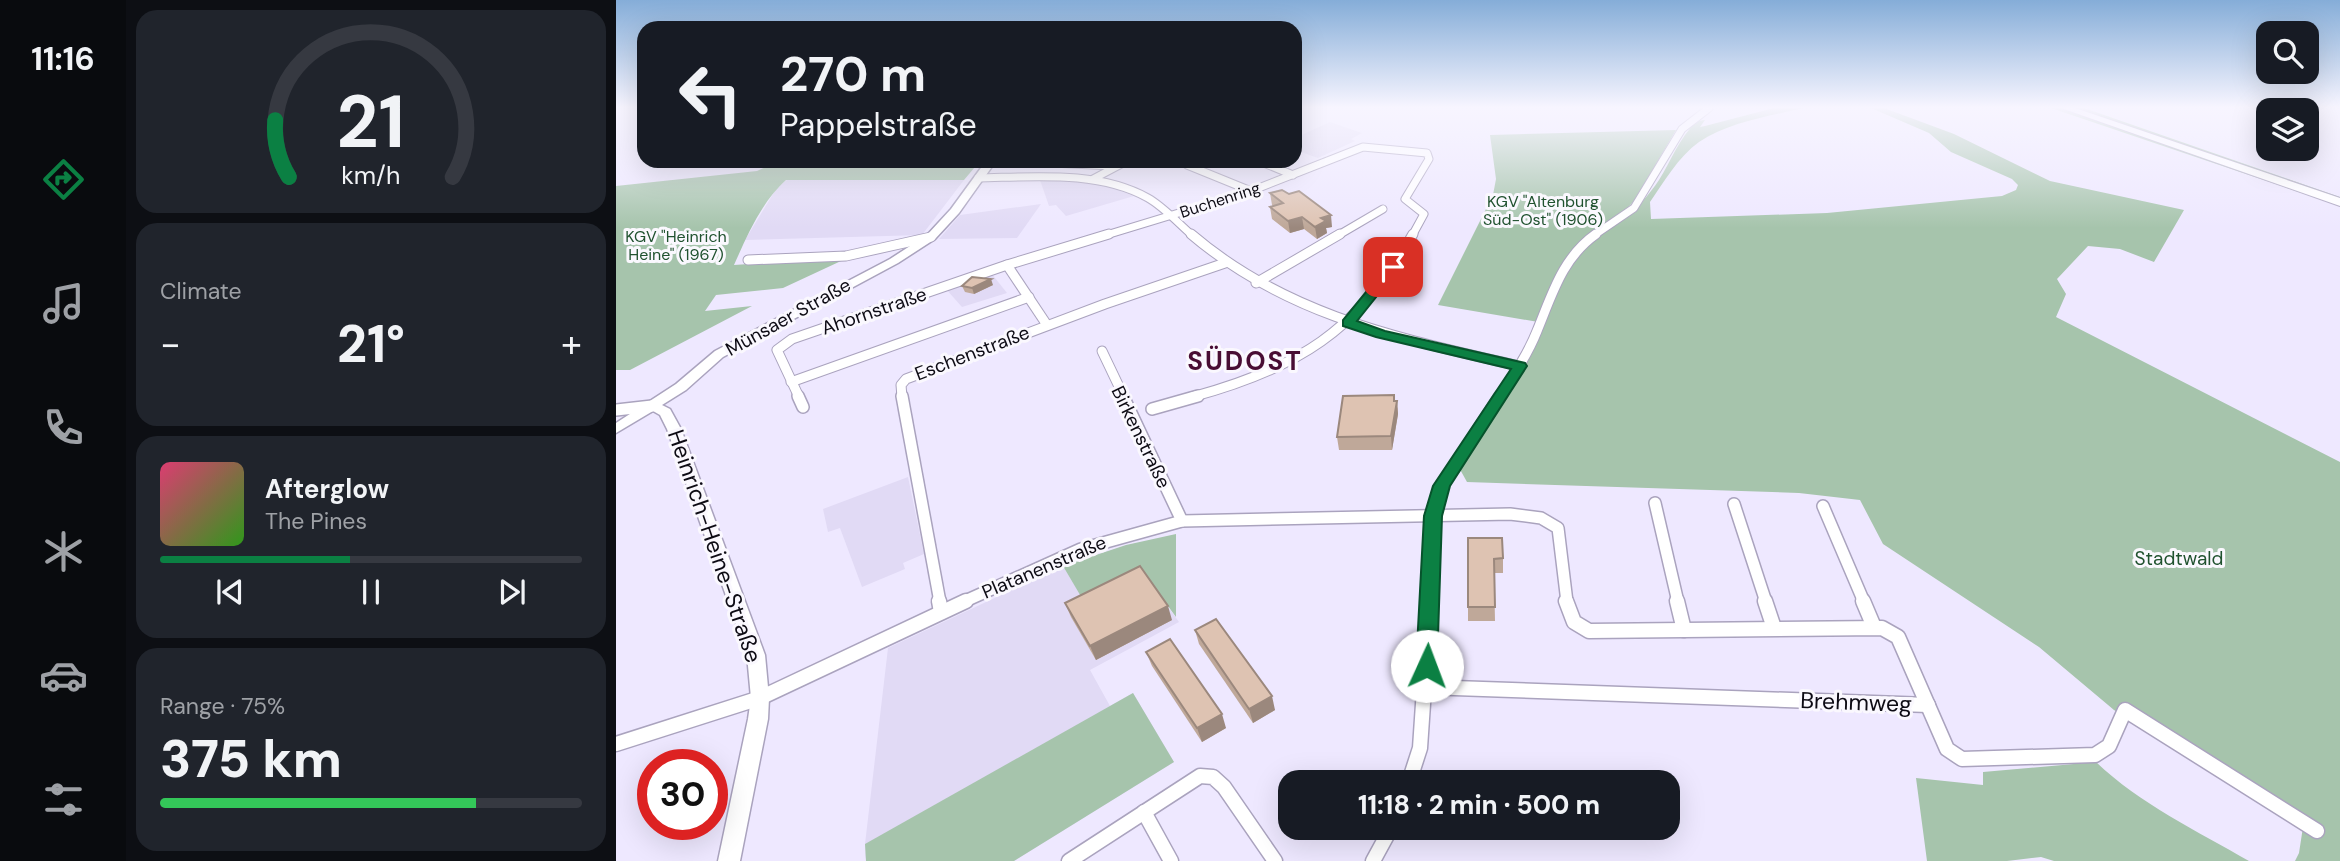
<!DOCTYPE html>
<meta charset="utf-8">
<style>
:root{--surface:#171b24;--page:#20242c;--text:#f1f3f6;--muted:#9ea1a6;--line:#363941;--accent:#0b8043}
body{margin:0;font-family:"DM Sans",sans-serif;background:var(--page);color:var(--text);height:100vh;display:flex;flex-direction:column;font-size:26px;white-space:nowrap}
*{box-sizing:border-box;margin:0}
p{font-size:23px;color:var(--muted)}
.icon{flex:none;width:38px;height:38px;fill:none;stroke:currentColor;stroke-width:2;stroke-linecap:round;stroke-linejoin:round}
.map{position:relative;flex:1;overflow:hidden}
.panel{display:flex;flex-direction:column;gap:10px;padding:10px;background:#0d0f14;width:490px}
.panel>*{flex:none}
.top-card{position:absolute;left:21px;top:21px;width:665px;height:147px;border-radius:21px;box-shadow:0 7px 28px #0002;background:#171b24;color:var(--text);overflow:hidden}
.fabs{position:absolute;left:1640px;top:21px;display:grid;gap:14px}
.fabs a{display:grid;place-items:center;width:63px;height:63px;border-radius:14px;background:var(--surface);box-shadow:0 7px 28px #0002;font-size:35px}
.speed{position:absolute;left:21px;top:749px;display:flex;gap:14px;font-size:35px;font-weight:700;text-align:center}
.speed>*{display:grid;place-content:center;width:91px;height:91px;border-radius:50%;background:var(--surface);box-shadow:0 7px 28px #0002;line-height:1}
.speed .limit{border:10px solid #d22;background:#fff;color:#111}
.pin{position:absolute;display:grid;place-items:center;width:60px;height:60px;color:#fff;margin:-30px;border-radius:14px;box-shadow:0 4px 10px #0006}
.me{position:absolute;width:77px;margin:-38px;rotate:2deg;stroke-linejoin:round;filter:drop-shadow(0 0 5px #0008)}
.turn{display:flex;align-items:center;gap:24px;height:147px;padding:0 28px;font-size:32px}
.turn .icon{width:91px;height:91px;stroke-width:2.5}
.turn b{display:block;font-size:49px;line-height:60px}
.big{font-size:52px;font-weight:800;line-height:1.1}
.panel .card{flex:1;display:flex;flex-direction:column;justify-content:center;gap:10px;min-width:0;padding:0 24px;border-radius:21px;background:var(--page)}
.panel .dial{align-items:center;gap:0}
.dial svg{height:182px;overflow:visible;fill:none;stroke:var(--line);stroke-width:7;stroke-linecap:round;text-anchor:middle}
.dial text{fill:var(--text);stroke:none}
.song{display:flex;align-items:center;gap:21px}
.cover{width:84px;height:84px;border-radius:10px;background:linear-gradient(135deg,hsl(340 70% 55%),hsl(110 70% 35%))}
.played{height:7px;border-radius:4px;background:linear-gradient(90deg,var(--accent) 45%,var(--line) 45%)}
.keys{display:flex;justify-content:space-around;direction:ltr}
.heat{display:flex;justify-content:space-between;align-items:center;font-size:38px;direction:ltr}
.charge{height:10px;border-radius:5px;background:linear-gradient(90deg,#34c759 75%,var(--line) 0)}
.trip{position:absolute;left:662px;top:770px;width:402px;height:70px;border-radius:21px;background:var(--surface);box-shadow:0 7px 28px #0002;font-weight:800;line-height:70px;text-align:center}
main{display:flex;flex:1;min-height:0}
.menu{display:flex;flex-direction:column;width:126px;justify-content:space-around;align-items:center;background:#090b0e;color:var(--muted)}
.menu .icon{width:49px;height:49px}
.menu .on{color:var(--accent)}
.menu b{font-size:32px;color:var(--text)}
.map>svg:first-child{display:block}
.built{fill:#e1daf5}
.green{fill:#a6c4ac}
.lines{fill:none;stroke-linecap:round;stroke-linejoin:round}
.minor-far3-casing{stroke:#aaa3be;stroke-width:9}
.minor-far2-casing{stroke:#aaa3be;stroke-width:11}
.minor-far1-casing{stroke:#aaa3be;stroke-width:14}
.minor-casing{stroke:#aaa3be;stroke-width:17}
.tertiary-casing{stroke:#aaa3be;stroke-width:3}
.trunk-casing{stroke:#aaa3be;stroke-width:2}
.minor-far3{stroke:#fff;stroke-width:7}
.minor-far2{stroke:#fff;stroke-width:9}
.minor-far1{stroke:#fff;stroke-width:11}
.minor{stroke:#fff;stroke-width:14}
.tertiary{fill:#fff;fill-rule:evenodd}
.trunk{fill:#fff;fill-rule:evenodd}
.wall{fill:#bfa899}
.shaded-wall{fill:#9b887d}
.building{fill:#dec3b2;stroke:#9b887d;stroke-width:2}
.route{fill:#0b8043;stroke:#07532c;stroke-width:2}
.labels{text-anchor:middle;dominant-baseline:central;stroke-width:6;stroke-linejoin:round;paint-order:stroke}
.far-street-label{font-size:16px;fill:#0d0b14;stroke:#faf8fe}
.far-park-label{font-size:16px;fill:#20522f;stroke:#faf8fe}
.street-label{font-size:19px;fill:#0d0b14;stroke:#faf8fe}
.park-label{font-size:19px;fill:#20522f;stroke:#faf8fe}
.near-street-label{font-size:23px;fill:#0d0b14;stroke:#faf8fe}
.district-label{font-size:26px;font-weight:bold;letter-spacing:2px;fill:#480d34;stroke:#faf8fe}
</style>
<main>
<nav class="menu">
<b>11:16</b>
<svg class="icon on" aria-label="directions" viewBox="0 0 24 24"><path d="M12 3l9 9-9 9-9-9zM9 14v-3h6M13 9l2 2-2 2"/></svg>
<svg class="icon" aria-label="music" viewBox="0 0 24 24"><path d="M9 18V5l10-2v13"/><circle cx="6" cy="18" r="3"/><circle cx="16" cy="16" r="3"/></svg>
<svg class="icon" aria-label="phone" viewBox="0 0 24 24"><path d="M5 4h4l2 5-3 2q2 4 5 5l2-3 5 2v4C11 20 4 13 5 4z"/></svg>
<svg class="icon" aria-label="climate" viewBox="0 0 24 24"><path d="M12 3v18M4 7l16 10M4 17L20 7"/></svg>
<svg class="icon" aria-label="car" viewBox="0 0 24 24"><path d="M5 17H2v-5l4-1 3-4h7l3 4 3 1v5h-3M9 17h6M6 11h13"/><circle cx="7" cy="17" r="2"/><circle cx="17" cy="17" r="2"/></svg>
<svg class="icon" aria-label="filters" viewBox="0 0 24 24"><path d="M4 7h16M4 17h16"/><circle cx="9" cy="7" r="2"/><circle cx="15" cy="17" r="2"/></svg>
</nav>
<section class="panel">
<div class="card dial"><svg viewBox="0 0 100 80">
<path d="M14 69A42 42 0 1 1 86 69"/>
<path d="M14 69A42 42 0 0 1 8 44" stroke="#0b8043"/>
<text x="50" y="56" font-size="32" font-weight="700">21</text>
<text x="50" y="72" font-size="11">km/h</text>
</svg></div>
<div class="card"><p>Climate</p>
<div class="heat"><a>−</a><b class="big">21°</b><a>+</a></div>
</div>
<div class="card">
<div class="song"><i class="cover"></i><div><b>Afterglow</b><p>The Pines</p></div></div>
<div class="played"></div>
<div class="keys"><svg class="icon" aria-label="previous" viewBox="0 0 24 24"><path d="M18 5L8 12l10 7zM5 5v14"/></svg><svg class="icon" aria-label="pause" viewBox="0 0 24 24"><path d="M8 5v14M16 5v14"/></svg><svg class="icon" aria-label="next" viewBox="0 0 24 24"><path d="M6 5l10 7-10 7zM19 5v14"/></svg></div>
</div>
<div class="card"><p>Range · 75%</p><b class="big">375 km</b><div class="charge"></div></div>
</section>
<div class="map">
<svg width="1724" height="861" viewBox="0 0 1724 861">
<rect width="100%" height="100%" fill="#eee8ff"/>
<g class="built">
<polygon points="714,122 746,133 735,139 739,141 702,158 679,150 679,138"/>
<polygon points="457,179 493,187 518,196 450,216 440,205 433,206 424,180"/>
<polygon points="171,180 348,180 306,235 129,240 160,189"/>
<polygon points="425,204 401,238 323,239 344,215"/>
<polygon points="375,273 391,293 346,307 330,289"/>
<polygon points="292,477 308,554 287,563 289,569 246,587 224,528 212,532 207,509"/>
<polygon points="447,566 471,605 530,576 563,622 474,670 494,706 517,693 558,762 398,861 250,861 249,844 272,648"/>
</g>
<g class="green">
<path d="M1158 108H1188C1153 116 1113 122 1083 142 1062 157 1048 182 1034 202L1035 219 1211 213 1386 196 1400 190 1402 185 1396 179 1335 152 1313 133 1255 108H1268L1338 134 1434 181 1568 210 1538 262 1504 249 1472 246 1441 279 1450 294 1440 317 1724 462V861H1679L1683 853 1687 827 1498 710 1423 647 1267 544 1244 500 1183 493 851 482 841 464 896 391 928 323 822 305 877 195 880 179 874 135 1060 130 1019 200 1004 216 1006 220C1020 209 1034 194 1043 180 1055 161 1063 138 1081 121L1089 120 1084 127 1089 126Z"/>
<polygon points="1435,108 1468,108 1724,197 1724,206"/>
<path d="M163 161H364L348 180H170C146 201 131 236 118 265L228 258 225 261 167 288 100 295 89 311 136 306 14 370H0V186L141 171Z"/>
<polygon points="560,534 560,617 530,576 470,605 447,566 510,545"/>
<polygon points="517,693 558,762 398,861 250,861 249,844"/>
<path d="M1480 762C1524 804 1581 831 1633 861H1438L1425 857 1391 861H1311L1300 778 1367 785V772Z"/>
</g>
<g class="lines">
<g class="minor-far3-casing">
<g id="minor-far3">
<polyline points="643,161 677,175"/>
<polyline points="436,163 497,166"/>
<polyline points="571,165 635,191"/>
<path d="M362 178C417 177 482 170 532 198 548 207 563 224 577 236"/>
<polyline points="477,179 511,161"/>
<polyline points="487,236 635,191 747,147 811,153 813,159 789,199 808,214 796,236"/>
<polyline points="721,236 767,209"/>
<polyline points="977,236 1018,208 1066,129 1093,108"/>
</g>
</g>
<g class="minor-far2-casing">
<g id="minor-far2">
<path d="M575 234C671 316 783 338 903 366"/>
<polyline points="132,260 230,256 315,237"/>
<polyline points="391,265 431,325"/>
<polyline points="640,283 724,234"/>
<polyline points="486,351 508,397"/>
<polyline points="175,382 413,297"/>
<polyline points="183,397 161,350 176,339 391,265 493,234"/>
<polyline points="286,397 285,385 290,379 489,304 609,263"/>
<path d="M576 397C680 369 743 331 797 234"/>
<path d="M883 397C897 376 912 354 921 331 936 295 946 258 980 234"/>
</g>
</g>
<g class="minor-far1-casing">
<g id="minor-far1">
<polyline points="182,396 187,407"/>
<polyline points="286,396 324,602"/>
<polyline points="507,396 566,521"/>
<polyline points="536,409 582,396"/>
<polyline points="0,410 36,406"/>
<polyline points="1039,503 1062,602"/>
<polyline points="1118,504 1150,602"/>
<polyline points="1207,506 1248,602"/>
<polyline points="347,602 465,549 566,521 894,514 925,518 942,528 951,602"/>
<polyline points="813,602 817,516 826,486 884,396"/>
</g>
</g>
<g class="minor-casing">
<g id="minor">
<polyline points="323,601 325,612"/>
<polyline points="950,601 958,622 973,631 1266,628 1282,637 1331,749 1346,759 1479,755 1493,746 1509,710 1701,831"/>
<polyline points="1061,601 1068,630"/>
<polyline points="1149,601 1158,628"/>
<polyline points="1247,601 1258,627"/>
<polyline points="810,687 1312,705"/>
<polyline points="0,744 144,698 350,601"/>
<polyline points="793,782 804,748 814,601"/>
<polyline points="528,812 555,861"/>
<polyline points="453,861 584,776 597,777 608,787 659,861"/>
<polyline points="757,861 775,828"/>
</g>
</g>
<g class="tertiary-casing">
<polygon id="tertiary" points="370,161 380,161 343,213 319,239 282,263 107,357 70,390 46,405 54,409 65,429 149,655 153,698 152,719 124,861 102,861 132,719 135,698 131,655 51,429 44,415 37,411 0,433 0,423 60,384 99,351 274,259 311,235 335,209"/>
</g>
<g class="trunk-casing">
<polygon id="trunk" points="1445,108 1459,108 1724,198 1724,206"/>
</g>
<use href="#minor-far3" class="minor-far3"/>
<use href="#minor-far2" class="minor-far2"/>
<use href="#minor-far1" class="minor-far1"/>
<use href="#minor" class="minor"/>
<use href="#tertiary" class="tertiary"/>
<use href="#trunk" class="trunk"/>
</g>
<g class="wall">
<polygon points="654,193 716,227 710,228 711,233 701,239 688,229 674,233 656,219 654,207 657,206 656,205"/>
<polygon points="377,285 358,294 349,292 346,286"/>
<polygon points="778,401 781,401 782,414 776,450 723,450 721,437"/>
<polygon points="852,538 887,558 887,573 878,573 879,621 852,621"/>
<polygon points="449,603 556,620 480,660 455,617"/>
<polygon points="579,630 659,710 637,723 583,644"/>
<polygon points="530,652 610,728 586,742 536,666"/>
</g>
<g class="shaded-wall">
<polygon points="715,215 716,227 710,228 711,233 701,239 699,227 705,218"/>
<polygon points="686,217 688,229 674,233 672,221"/>
<polygon points="375,279 377,285 358,294 356,288"/>
<polygon points="781,401 782,414 776,450 775,436"/>
<polygon points="552,606 556,620 480,660 474,646"/>
<polygon points="656,696 659,710 637,723 633,709"/>
<polygon points="606,714 610,728 586,742 581,728"/>
</g>
<g class="building">
<polygon points="666,190 673,194 683,191 715,215 705,218 710,221 699,227 686,217 672,221 654,207 667,203 654,193"/>
<polygon points="356,277 375,279 356,288 346,286"/>
<polygon points="778,395 778,401 781,401 775,436 721,437 727,396"/>
<polygon points="852,538 886,538 887,558 878,559 879,607 852,607"/>
<polygon points="524,566 552,606 474,646 449,603"/>
<polygon points="600,619 656,696 633,709 579,630"/>
<polygon points="554,639 606,714 581,728 530,652"/>
</g>
<linearGradient id="sky" x2="0" y2="1"><stop stop-color="#85add8"/><stop offset="0.47" stop-color="#f7f5ff"/><stop offset="1" stop-color="#f7f5ff" stop-opacity="0"/></linearGradient>
<rect width="1724" height="228" fill="url(#sky)"/>
<polygon class="route" points="773,264 784,267 741,321 769,331 909,363 911,366 834,486 826,516 821,666 818,672 811,674 803,672 800,666 808,516 817,486 895,369 760,337 727,326 727,320"/>
<g class="labels">
<g class="far-street-label">
<text transform="translate(604 200) rotate(-18)">Buchenring</text>
</g>
<g class="far-park-label">
<text x="927" y="201">KGV "Altenburg<tspan x="927" dy="18">Süd-Ost" (1906)</tspan></text>
<text x="60" y="236">KGV "Heinrich<tspan x="60" dy="18">Heine" (1967)</tspan></text>
</g>
<g class="street-label">
<text transform="translate(258 311) rotate(-19)">Ahornstraße</text>
<text transform="translate(172 317) rotate(-29)">Münsaer Straße</text>
<text transform="translate(356 353) rotate(-21)">Eschenstraße</text>
<text transform="translate(525 437) rotate(64)">Birkenstraße</text>
<text transform="translate(428 567) rotate(-23)">Platanenstraße</text>
</g>
<g class="park-label">
<text x="1563" y="558">Stadtwald</text>
</g>
<g class="near-street-label">
<text transform="translate(99 546) rotate(71)">Heinrich-Heine-Straße</text>
<text transform="translate(1240 702) rotate(2)">Brehmweg</text>
</g>
<g class="district-label">
<text x="629" y="361">SÜDOST</text>
</g>
</g>
</svg>
<div class="fabs">
<a><svg class="icon" aria-label="search" viewBox="0 0 24 24"><circle cx="10" cy="10" r="6"/><path d="M15 15l6 6"/></svg></a>
<a><svg class="icon" aria-label="layers" viewBox="0 0 24 24"><path d="M12 4l9 5-9 5-9-5zM3 14l9 5 9-5"/></svg></a>
</div>
<div class="speed"><div class="limit">30</div></div>
<div class="pin" style="left:777px;top:267px;background:#d93025"><svg class="icon" aria-label="arrive" viewBox="0 0 24 24"><path d="M6 21V4h12l-3 4 3 4H6"/></svg></div>
<svg class="me" style="left:811px;top:666px" viewBox="-20 -20 40 40"><circle r="19" fill="#fff"/><path d="M0-13L10 11 0 6-10 11z" fill="#0b8043"/></svg>
<div class="trip">11:18 · 2 min · 500 m</div>
<div class="top-card">
<div class="turn"><svg class="icon" aria-label="left" viewBox="0 0 24 24"><path d="M17 20v-9H6M10 6l-5 5 5 5"/></svg><div><b>270 m</b>Pappelstraße</div></div>
</div>
</div>
</main>
